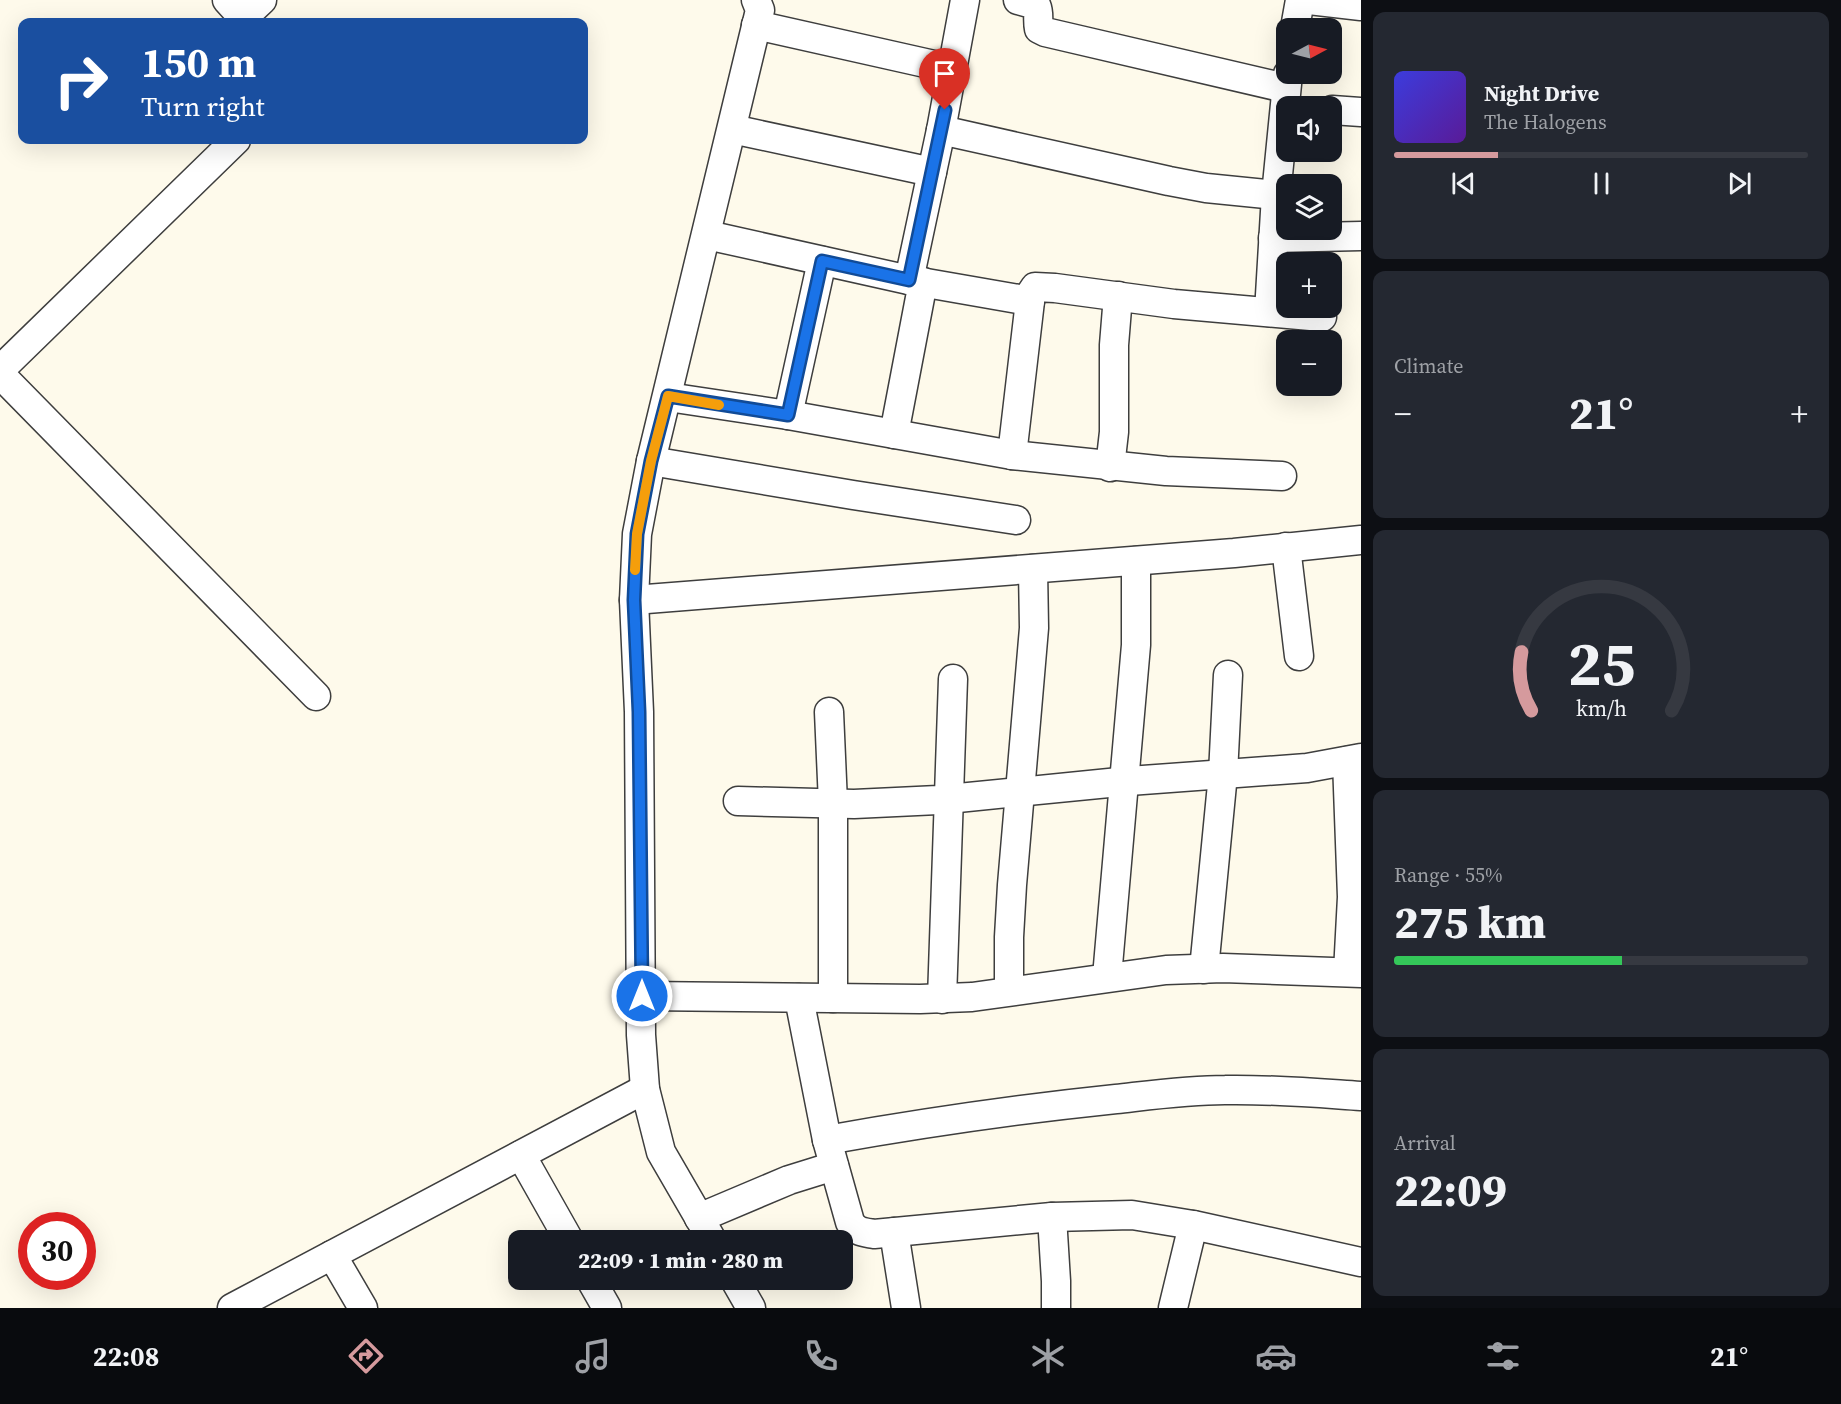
<!DOCTYPE html>
<meta charset="utf-8">
<style>
:root{--surface:#171b24;--page:#242831;--text:#f1f3f6;--muted:#9ea1a6;--line:#363941;--accent:#d59a9d}
body{margin:0;font-family:"Source Serif 4",serif;background:var(--page);color:var(--text);height:100vh;display:flex;flex-direction:column;font-size:22px;white-space:nowrap}
*{box-sizing:border-box;margin:0}
p{font-size:20px;color:var(--muted)}
.icon{flex:none;width:33px;height:33px;fill:none;stroke:currentColor;stroke-width:2;stroke-linecap:round;stroke-linejoin:round}
.map{position:relative;flex:1;overflow:hidden}
.panel{display:flex;flex-direction:column;gap:12px;padding:12px;background:#0d0f14;width:480px}
.panel>*{flex:none}
.top-card{position:absolute;left:18px;top:18px;width:570px;height:126px;border-radius:12px;box-shadow:0 6px 24px #0002;background:#1a4fa0;color:#fff;overflow:hidden}
.needle{width:39px;rotate:83deg}
.tools{position:absolute;left:1276px;top:18px;display:grid;gap:12px}
.tools a{display:grid;place-items:center;width:66px;height:66px;border-radius:12px;background:var(--surface);box-shadow:0 6px 24px #0002;font-size:30px}
.speed{position:absolute;left:18px;top:1212px;display:flex;gap:12px;font-size:30px;font-weight:700;text-align:center}
.speed>*{display:grid;place-content:center;width:78px;height:78px;border-radius:50%;background:var(--surface);box-shadow:0 6px 24px #0002;line-height:1}
.speed .limit{border:9px solid #d22;background:#fff;color:#111}
.pin{position:absolute;display:grid;place-items:center;width:51px;height:51px;color:#fff;margin:-62px -26px;border-radius:50% 50% 50% 0;rotate:-45deg;box-shadow:0 0 6px #0007}
.pin .icon{rotate:45deg}
.me{position:absolute;width:66px;margin:-33px;rotate:0deg;stroke-linejoin:round;filter:drop-shadow(0 0 4px #0008)}
.turn{display:flex;align-items:center;gap:21px;height:126px;padding:0 24px;font-size:27px}
.turn .icon{width:78px;height:78px;stroke-width:2.5}
.turn b{display:block;font-size:42px;line-height:51px}
.big{font-size:45px;font-weight:800;line-height:1.1}
.panel .widget{flex:1;display:flex;flex-direction:column;justify-content:center;gap:9px;min-width:0;padding:0 21px;border-radius:12px;background:var(--page)}
.panel .dial{align-items:center;gap:0}
.dial svg{height:156px;overflow:visible;fill:none;stroke:var(--line);stroke-width:7;stroke-linecap:round;text-anchor:middle}
.dial text{fill:var(--text);stroke:none}
.song{display:flex;align-items:center;gap:18px}
.cover{width:72px;height:72px;border-radius:9px;background:linear-gradient(135deg,hsl(240 70% 55%),hsl(270 70% 35%))}
.played{height:6px;border-radius:3px;background:linear-gradient(90deg,var(--accent) 25%,var(--line) 25%)}
.keys{display:flex;justify-content:space-around;direction:ltr}
.heat{display:flex;justify-content:space-between;align-items:center;font-size:33px;direction:ltr}
.charge{height:9px;border-radius:4px;background:linear-gradient(90deg,#34c759 55%,var(--line) 0)}
.trip{position:absolute;left:508px;top:1230px;width:345px;height:60px;border-radius:12px;background:var(--surface);box-shadow:0 6px 24px #0002;font-weight:800;line-height:60px;text-align:center}
.tab-bar{display:flex;height:96px;justify-content:space-around;align-items:center;background:#090b0e;color:var(--muted)}
.tab-bar .icon{width:42px;height:42px}
.tab-bar .active{color:var(--accent)}
.tab-bar b{font-size:27px;color:var(--text)}
main{display:flex;flex:1;min-height:0}
.map>svg:first-child{display:block}
.lines{fill:none;stroke-linecap:round;stroke-linejoin:round}
.minor-casing{stroke:#3e3e3e;stroke-width:31}
.minor{stroke:#fff;stroke-width:28}
.route-casing{stroke:#114b97;stroke-width:15}
.route{stroke:#1a73e8;stroke-width:10}
.slow{stroke:#f59e0b;stroke-width:10}
</style>
<main>
<div class="map">
<svg width="1361" height="1308" viewBox="0 0 1361 1308">
<rect width="100%" height="100%" fill="#fefaeb"/>
<g class="lines">
<g class="minor-casing">
<g id="minor">
<polyline points="227,0 247,22"/>
<path d="M1018 0 1036 5C1040 13 1037 20 1039 29L1045 32 1285 88"/>
<polyline points="1309,0 1361,6"/>
<polyline points="243,18 262,0"/>
<polyline points="756,25 952,69"/>
<polyline points="1295,28 1300,0"/>
<polyline points="1332,110 1361,112"/>
<polyline points="732,129 932,172"/>
<polyline points="941,130 1169,181 1206,188 1276,195"/>
<polyline points="707,235 909,280 1030,301"/>
<polyline points="1273,238 1361,236"/>
<polyline points="909,280 941,130 965,0"/>
<polyline points="1269,312 1276,195 1288,74"/>
<polyline points="0,370 236,140"/>
<polyline points="0,374 316,696"/>
<polyline points="668,397 788,415 1012,455 1166,471 1282,476"/>
<polyline points="788,415 822,261"/>
<polyline points="894,434 923,282"/>
<polyline points="1012,455 1030,301 1031,293 1035,287 1055,288 1174,304 1322,317"/>
<polyline points="651,461 853,495 1016,520"/>
<polyline points="1110,467 1114,432 1114,345 1118,296"/>
<polyline points="1286,547 1299,656"/>
<polyline points="634,600 1234,553 1361,540"/>
<polyline points="829,712 833,803 833,998"/>
<polyline points="1347,761 1352,897 1348,972"/>
<polyline points="738,801 854,804 938,800 1129,781 1307,768 1361,758"/>
<polyline points="1204,969 1223,774 1228,675"/>
<polyline points="1107,977 1136,645 1136,561"/>
<polyline points="1009,991 1009,937 1012,885 1034,628 1033,569"/>
<polyline points="642,996 920,999 972,997 1166,970 1223,968 1361,973"/>
<path d="M799 998 827 1140 850 1222C856 1232 863 1232 874 1234L1052 1217 1132 1215 1193 1225 1361 1262"/>
<polyline points="942,999 953,679"/>
<path d="M827 1140C923 1123 1019 1109 1116 1099 1152 1095 1188 1090 1225 1090 1270 1089 1316 1093 1361 1096"/>
<polyline points="521,1155 569,1240"/>
<polyline points="1052,1217 1056,1281 1056,1308"/>
<polyline points="699,1218 789,1180 834,1166"/>
<polyline points="894,1232 906,1308"/>
<polyline points="712,1240 661,1152 645,1089 641,1035 639,712 634,600 637,534 651,461 760,10 756,0"/>
<polyline points="332,1255 363,1308"/>
<polyline points="591,1280 607,1308"/>
<polyline points="735,1280 751,1308"/>
<polyline points="232,1308 645,1089"/>
<polyline points="1173,1308 1193,1225"/>
</g>
</g>
<use href="#minor" class="minor"/>
</g>
<g class="lines">
<g class="route-casing">
<polyline id="route" points="642,996 639,712 634,600 637,534 651,461 668,396 788,415 822,261 909,280 945,110"/>
</g>
<use href="#route" class="route"/>
<polyline class="slow" points="635,570 637,534 651,461 668,396 719,405"/>
</g>
</svg>
<div class="tools">
<a><svg class="needle" viewBox="-14 -14 28 28"><path d="M0-13l5 13h-10z" fill="#e53935"/><path d="M0 13l5-13h-10z" fill="#9ea1a6"/></svg></a>
<a><svg class="icon" aria-label="sound" viewBox="0 0 24 24"><path d="M4 9h4l5-4v14l-5-4H4zM17 9q2 3 0 6"/></svg></a>
<a><svg class="icon" aria-label="layers" viewBox="0 0 24 24"><path d="M12 4l9 5-9 5-9-5zM3 14l9 5 9-5"/></svg></a>
<a>+</a>
<a>−</a>
</div>
<div class="speed"><div class="limit">30</div></div>
<div class="pin" style="left:945px;top:110px;background:#d93025"><svg class="icon" aria-label="arrive" viewBox="0 0 24 24"><path d="M6 21V4h12l-3 4 3 4H6"/></svg></div>
<svg class="me" style="left:642px;top:996px" viewBox="-20 -20 40 40"><circle r="17" fill="#1a73e8" stroke="#fff" stroke-width="3"/><path d="M0-11L8 9 0 5-8 9z" fill="#fff"/></svg>
<div class="trip">22:09 · 1 min · 280 m</div>
<div class="top-card">
<div class="turn"><svg class="icon" aria-label="right" viewBox="0 0 24 24"><path d="M7 20v-9h11M14 6l5 5-5 5"/></svg><div><b>150 m</b>Turn right</div></div>
</div>
</div>
<section class="panel">
<div class="widget">
<div class="song"><i class="cover"></i><div><b>Night Drive</b><p>The Halogens</p></div></div>
<div class="played"></div>
<div class="keys"><svg class="icon" aria-label="previous" viewBox="0 0 24 24"><path d="M18 5L8 12l10 7zM5 5v14"/></svg><svg class="icon" aria-label="pause" viewBox="0 0 24 24"><path d="M8 5v14M16 5v14"/></svg><svg class="icon" aria-label="next" viewBox="0 0 24 24"><path d="M6 5l10 7-10 7zM19 5v14"/></svg></div>
</div>
<div class="widget"><p>Climate</p>
<div class="heat"><a>−</a><b class="big">21°</b><a>+</a></div>
</div>
<div class="widget dial"><svg viewBox="0 0 100 80">
<path d="M14 69A42 42 0 1 1 86 69"/>
<path d="M14 69A42 42 0 0 1 9 39" stroke="#d59a9d"/>
<text x="50" y="56" font-size="32" font-weight="700">25</text>
<text x="50" y="72" font-size="11">km/h</text>
</svg></div>
<div class="widget"><p>Range · 55%</p><b class="big">275 km</b><div class="charge"></div></div>
<div class="widget"><p>Arrival</p><b class="big">22:09</b></div>
</section>
</main>
<nav class="tab-bar">
<b>22:08</b>
<svg class="icon active" aria-label="directions" viewBox="0 0 24 24"><path d="M12 3l9 9-9 9-9-9zM9 14v-3h6M13 9l2 2-2 2"/></svg>
<svg class="icon" aria-label="music" viewBox="0 0 24 24"><path d="M9 18V5l10-2v13"/><circle cx="6" cy="18" r="3"/><circle cx="16" cy="16" r="3"/></svg>
<svg class="icon" aria-label="phone" viewBox="0 0 24 24"><path d="M5 4h4l2 5-3 2q2 4 5 5l2-3 5 2v4C11 20 4 13 5 4z"/></svg>
<svg class="icon" aria-label="climate" viewBox="0 0 24 24"><path d="M12 3v18M4 7l16 10M4 17L20 7"/></svg>
<svg class="icon" aria-label="car" viewBox="0 0 24 24"><path d="M5 17H2v-5l4-1 3-4h7l3 4 3 1v5h-3M9 17h6M6 11h13"/><circle cx="7" cy="17" r="2"/><circle cx="17" cy="17" r="2"/></svg>
<svg class="icon" aria-label="filters" viewBox="0 0 24 24"><path d="M4 7h16M4 17h16"/><circle cx="9" cy="7" r="2"/><circle cx="15" cy="17" r="2"/></svg>
<b>21°</b>
</nav>
